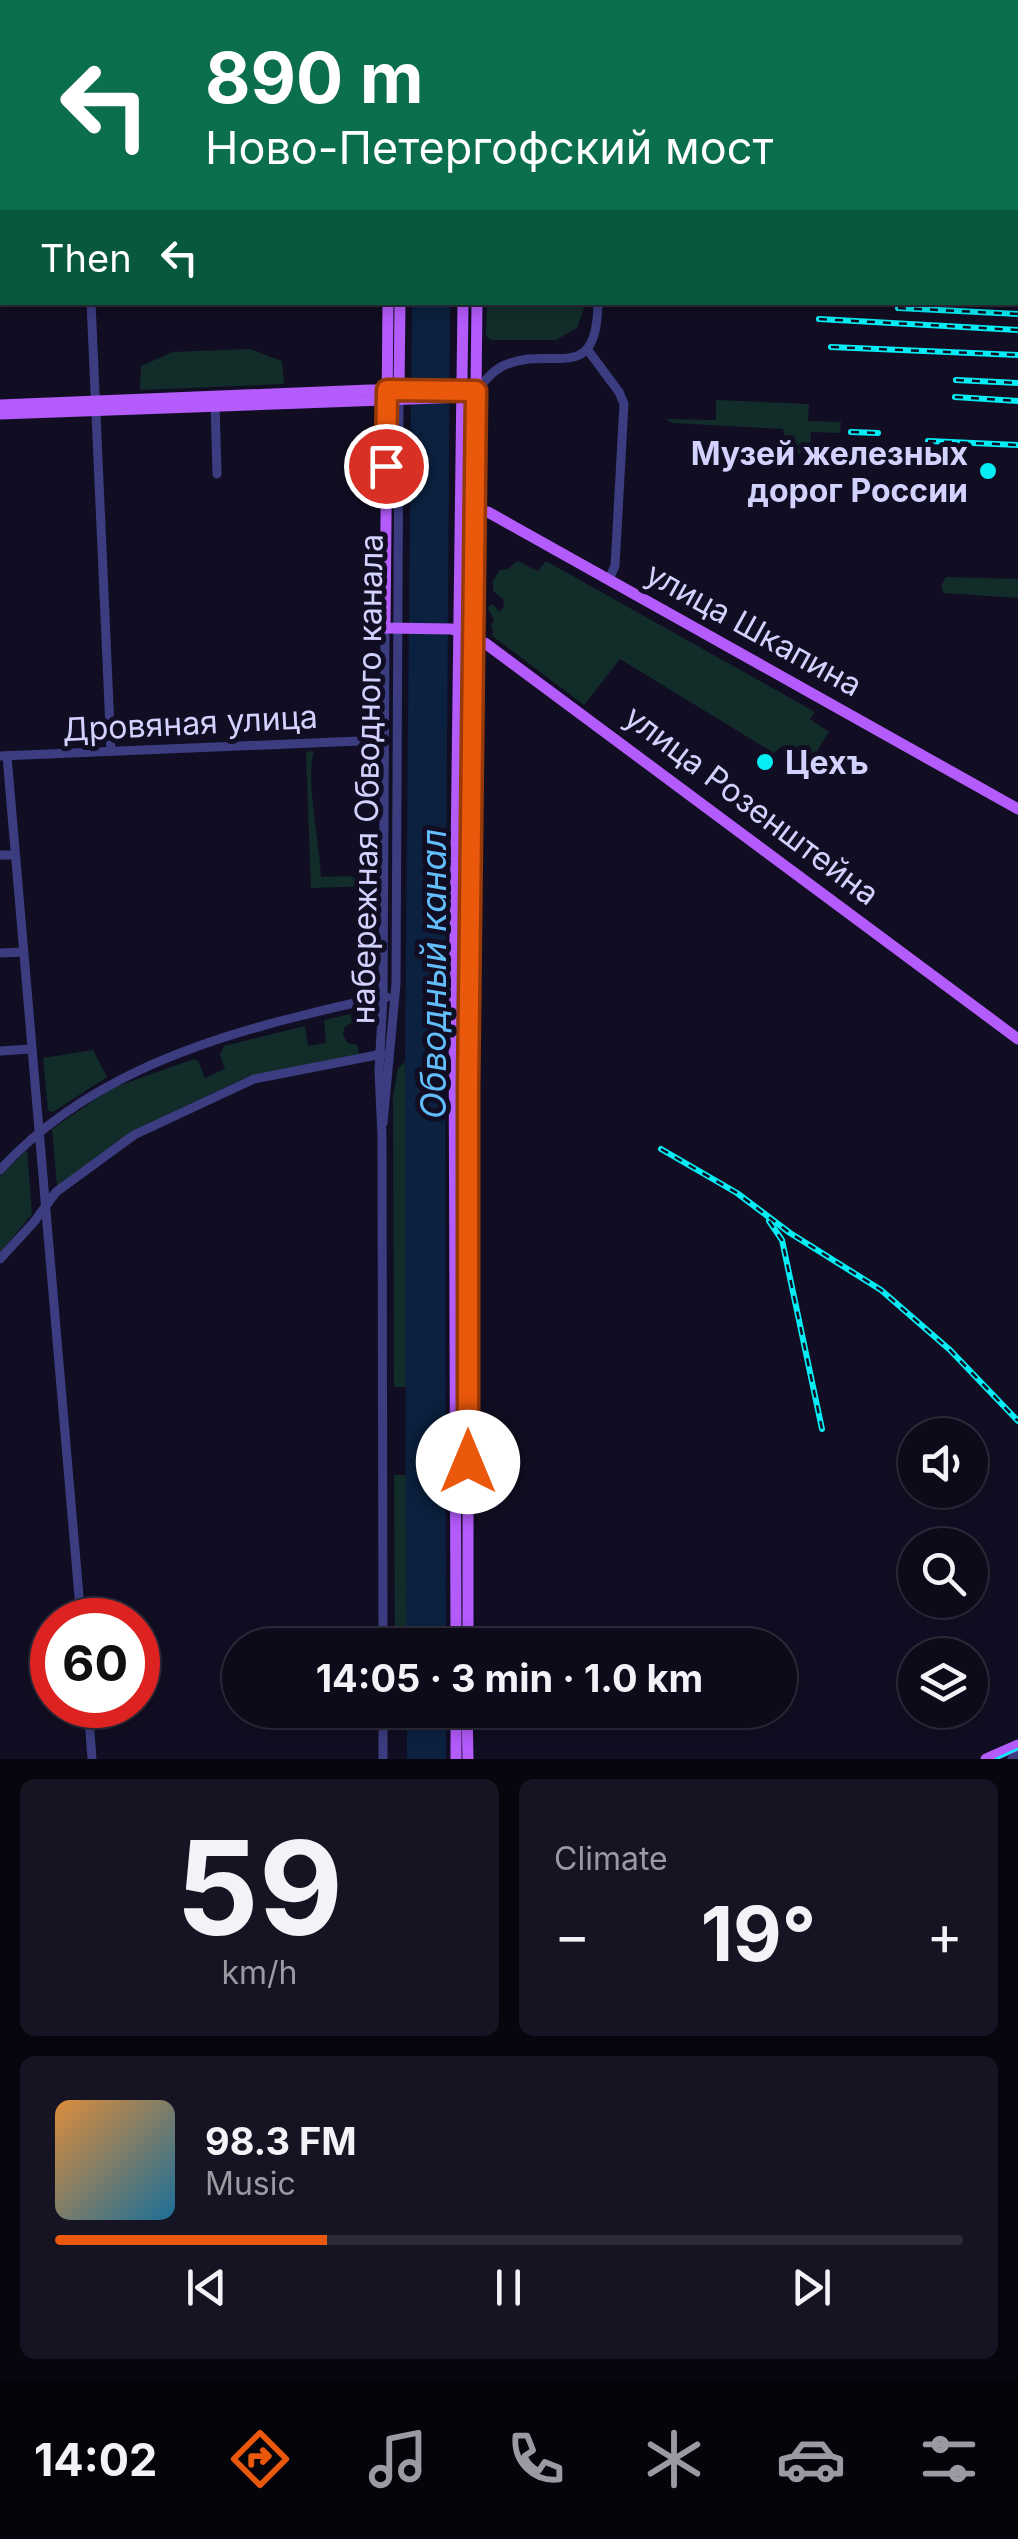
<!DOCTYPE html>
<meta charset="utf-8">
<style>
:root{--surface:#0d0a1a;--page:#161323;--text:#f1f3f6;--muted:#9a9aa2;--line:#2d2b39;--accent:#ea580c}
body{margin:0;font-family:Inter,sans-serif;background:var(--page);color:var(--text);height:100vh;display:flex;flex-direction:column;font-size:38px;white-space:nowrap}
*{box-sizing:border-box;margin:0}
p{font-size:32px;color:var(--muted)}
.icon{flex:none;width:55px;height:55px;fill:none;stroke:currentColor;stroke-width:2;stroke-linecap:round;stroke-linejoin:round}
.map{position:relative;height:1759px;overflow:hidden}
.details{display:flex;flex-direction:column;gap:20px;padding:20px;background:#07060e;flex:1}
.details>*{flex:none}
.hud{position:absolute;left:0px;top:0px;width:1020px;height:305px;box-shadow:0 5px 15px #0003,0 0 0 2px var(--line);background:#0b6e4f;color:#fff;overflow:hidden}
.buttons{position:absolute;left:898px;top:1418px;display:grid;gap:20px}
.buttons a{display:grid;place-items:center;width:90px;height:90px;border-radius:50%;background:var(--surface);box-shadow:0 5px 15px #0003,0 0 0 2px var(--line);font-size:50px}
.speed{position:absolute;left:30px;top:1598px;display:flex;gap:20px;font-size:50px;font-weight:700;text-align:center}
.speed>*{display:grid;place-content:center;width:130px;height:130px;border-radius:50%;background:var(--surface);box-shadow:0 5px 15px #0003,0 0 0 2px var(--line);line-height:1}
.speed .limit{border:15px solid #d22;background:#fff;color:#111}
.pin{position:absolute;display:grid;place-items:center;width:85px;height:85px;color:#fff;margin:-42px;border:5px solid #fff;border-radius:50%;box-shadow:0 2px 10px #0007}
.me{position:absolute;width:110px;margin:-55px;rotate:0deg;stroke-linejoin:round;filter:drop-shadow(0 0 8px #0008)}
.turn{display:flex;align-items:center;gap:35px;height:210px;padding:0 40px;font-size:45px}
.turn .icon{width:130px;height:130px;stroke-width:2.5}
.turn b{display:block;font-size:70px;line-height:85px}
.then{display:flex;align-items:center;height:95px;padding:0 40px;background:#0003;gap:20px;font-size:38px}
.big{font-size:75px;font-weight:700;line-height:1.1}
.details .card{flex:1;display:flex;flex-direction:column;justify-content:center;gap:15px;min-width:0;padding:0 35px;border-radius:15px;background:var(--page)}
.details .dial{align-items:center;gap:0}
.dial b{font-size:130px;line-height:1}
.song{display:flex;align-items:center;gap:30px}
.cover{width:120px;height:120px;border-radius:15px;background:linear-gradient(135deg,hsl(30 70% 55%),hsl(200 70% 35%))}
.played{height:10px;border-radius:5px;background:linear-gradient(90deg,var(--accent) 30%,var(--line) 30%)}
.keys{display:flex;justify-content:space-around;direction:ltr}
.heat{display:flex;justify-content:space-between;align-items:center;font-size:55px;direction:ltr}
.details .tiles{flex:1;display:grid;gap:20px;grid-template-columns:1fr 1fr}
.card:last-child{grid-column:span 2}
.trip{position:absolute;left:222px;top:1628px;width:575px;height:100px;border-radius:50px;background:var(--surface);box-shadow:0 5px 15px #0003,0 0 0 2px var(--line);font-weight:700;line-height:100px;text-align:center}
.dock{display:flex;height:160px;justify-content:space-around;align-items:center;background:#05040a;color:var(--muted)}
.dock .icon{width:70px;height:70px}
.dock .current{color:var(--accent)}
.dock b{font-size:45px;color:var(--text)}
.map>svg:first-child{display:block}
.green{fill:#122c2a}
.water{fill:#0b213f}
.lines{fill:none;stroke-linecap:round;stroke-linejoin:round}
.minor{stroke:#3b3d80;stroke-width:9}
.major{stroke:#b45bfb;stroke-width:11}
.tram{stroke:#07edf5;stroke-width:2.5}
.rail-casing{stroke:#07edf5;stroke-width:6}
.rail{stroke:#110e23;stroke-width:2.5;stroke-dasharray:8;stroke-linecap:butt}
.route-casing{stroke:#983908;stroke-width:25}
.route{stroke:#ea580c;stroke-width:18}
.poi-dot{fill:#07edf5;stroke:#110e23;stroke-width:4}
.labels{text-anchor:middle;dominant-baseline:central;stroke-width:10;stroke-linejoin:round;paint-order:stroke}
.poi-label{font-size:32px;font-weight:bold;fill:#d3d1fe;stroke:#110e23;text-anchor:end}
.street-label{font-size:32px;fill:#d3d1fe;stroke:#110e23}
.water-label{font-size:35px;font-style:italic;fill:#62befb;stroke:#110e23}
</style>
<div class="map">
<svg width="1018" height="1759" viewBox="0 0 1018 1759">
<rect width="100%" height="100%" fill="#110e23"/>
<g class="green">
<polygon points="487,303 586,302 586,303 577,328 556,340 491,340 486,336"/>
<polygon points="250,349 282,361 284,384 140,390 141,366 173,352"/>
<polygon points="716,400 809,404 808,421 841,422 840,433 811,432 810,448 794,456 789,452 783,429 673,423 665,419 716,420"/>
<polygon points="517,561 538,571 546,561 815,712 810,719 829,732 812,759 806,760 782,746 774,753 620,659 584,705 491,635 494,632 491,626 494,619 487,607 493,604 499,612 504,607 503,599 493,591 493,581 500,570 508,569"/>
<polygon points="946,577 1018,579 1018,598 944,593 941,586"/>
<path d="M314 751C305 776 320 845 321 877L349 876 361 881H373V886L311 888 306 752Z"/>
<polygon points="351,1014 352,1022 344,1028 343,1035 348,1043 357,1045 359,1054 247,1077 133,1131 57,1186 52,1129 112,1088 194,1059 198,1061 205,1078 225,1069 220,1055 224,1046 305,1026 308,1046 326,1043 324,1020"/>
<polygon points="93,1050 107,1077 53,1112 48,1111 43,1058"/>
<polygon points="405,1062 406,1387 394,1387 393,1096 398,1068"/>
<polygon points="27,1150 32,1214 0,1253 0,1176"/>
<polygon points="394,1475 406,1475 406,1645 395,1645"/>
</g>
<g class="water">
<polygon points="450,302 445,1057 446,1645 406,1645 405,1054 412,303"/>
<rect x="407" y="1710" width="39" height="49"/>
</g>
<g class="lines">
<g class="minor">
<polyline points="78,0 78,2"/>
<polyline points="91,302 111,751"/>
<polyline points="587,349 619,392 624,404 615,566 609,579"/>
<path d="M476 391C484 382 493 370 505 365 553 344 597 388 598 302"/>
<polyline points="215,402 217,474"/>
<polyline points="0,756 383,740"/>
<polyline points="7,756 81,1620"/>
<polyline points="0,855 15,855"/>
<polyline points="0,953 23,952"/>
<polyline points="0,1051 31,1049"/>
<polyline points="383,1123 396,984 399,395"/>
<path d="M0 1170C79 1083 193 1042 304 1015 332 1008 359 1001 387 997"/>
<polyline points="0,1259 34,1222 56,1192 134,1135 254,1079 382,1054"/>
<polyline points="383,1645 382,1136 379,1071 383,997 385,628"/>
<polyline points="88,1705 92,1759"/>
<polyline points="383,1710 383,1759"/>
<polyline points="1012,1759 1018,1756"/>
</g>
<g class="major">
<polyline points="391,2 391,0"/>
<polyline points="403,2 403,0"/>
<polyline points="468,2 468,0"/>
<polyline points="482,2 482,0"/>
<polyline points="388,302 385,628 452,629 485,643 1018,1039"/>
<polyline points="399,390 400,302"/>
<polyline points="0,405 370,390 466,390"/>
<polyline points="0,414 465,397"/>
<polyline points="470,512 488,512 1018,809"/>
<polyline points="456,1645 454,1012 463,302"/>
<polyline points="468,1645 468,1088 477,302"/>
<polyline points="456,1710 456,1759"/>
<polyline points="467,1710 468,1759"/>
<polyline points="986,1759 1018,1745"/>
</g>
<polyline class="tram" points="996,1759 1018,1749"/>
<g class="rail-casing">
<g id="rail">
<polyline points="898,308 1018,314"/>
<polyline points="819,319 1018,330"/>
<polyline points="831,347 1018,355"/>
<polyline points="956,380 1018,383"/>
<polyline points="955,397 1018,401"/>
<polyline points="851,432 878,433"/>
<polyline points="928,441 1018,445"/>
<polyline points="661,1149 737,1193 790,1233 881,1290 950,1350 1018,1421"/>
<polyline points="769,1221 782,1240 822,1429"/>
</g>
</g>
<use href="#rail" class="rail"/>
</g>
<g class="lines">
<g class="route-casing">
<polyline id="route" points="386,466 387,390 476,391 468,1088 468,1462"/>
</g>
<use href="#route" class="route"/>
</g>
<g class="poi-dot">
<circle cx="988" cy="471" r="10"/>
<circle cx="765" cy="762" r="10"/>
</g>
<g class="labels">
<g class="poi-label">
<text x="968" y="453">Музей железных<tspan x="968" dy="37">дорог России</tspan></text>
<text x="785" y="762" text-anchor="start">Цехъ</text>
</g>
<g class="street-label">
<text transform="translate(754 629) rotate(29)">улица Шкапина</text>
<text transform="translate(190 723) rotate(-3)">Дровяная улица</text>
<text transform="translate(367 779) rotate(-89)">набережная Обводного канала</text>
<text transform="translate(752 805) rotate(37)">улица Розенштейна</text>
</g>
<g class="water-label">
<text transform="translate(433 974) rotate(-90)">Обводный канал</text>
</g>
</g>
</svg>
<div class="buttons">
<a><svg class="icon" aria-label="sound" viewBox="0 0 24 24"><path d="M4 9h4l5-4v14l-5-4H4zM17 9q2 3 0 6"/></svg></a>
<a><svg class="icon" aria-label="search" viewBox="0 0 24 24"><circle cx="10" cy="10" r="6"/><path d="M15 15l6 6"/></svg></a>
<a><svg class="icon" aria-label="layers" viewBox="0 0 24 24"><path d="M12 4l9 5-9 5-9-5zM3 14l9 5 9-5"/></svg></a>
</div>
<div class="speed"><div class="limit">60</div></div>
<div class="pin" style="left:386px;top:466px;background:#d93025"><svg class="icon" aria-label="arrive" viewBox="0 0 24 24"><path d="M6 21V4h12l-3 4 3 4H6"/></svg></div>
<svg class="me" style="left:468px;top:1462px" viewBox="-20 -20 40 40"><circle r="19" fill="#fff"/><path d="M0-13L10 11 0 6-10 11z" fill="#ea580c"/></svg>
<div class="trip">14:05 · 3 min · 1.0 km</div>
<div class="hud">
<div class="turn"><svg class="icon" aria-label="left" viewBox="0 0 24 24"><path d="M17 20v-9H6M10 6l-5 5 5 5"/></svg><div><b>890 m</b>Ново-Петергофский мост</div></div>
<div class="then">Then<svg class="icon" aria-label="left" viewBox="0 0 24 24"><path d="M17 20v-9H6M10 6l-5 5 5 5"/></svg></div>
</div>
</div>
<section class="details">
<div class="tiles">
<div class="card dial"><b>59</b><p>km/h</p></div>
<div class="card"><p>Climate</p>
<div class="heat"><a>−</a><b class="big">19°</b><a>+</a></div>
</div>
<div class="card">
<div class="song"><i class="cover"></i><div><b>98.3 FM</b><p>Music</p></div></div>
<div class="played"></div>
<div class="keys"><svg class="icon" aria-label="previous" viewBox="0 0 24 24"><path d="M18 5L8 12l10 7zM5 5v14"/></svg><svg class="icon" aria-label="pause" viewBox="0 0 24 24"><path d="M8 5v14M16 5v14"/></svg><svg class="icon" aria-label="next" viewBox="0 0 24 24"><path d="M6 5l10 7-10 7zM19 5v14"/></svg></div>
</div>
</div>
</section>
<nav class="dock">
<b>14:02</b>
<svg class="icon current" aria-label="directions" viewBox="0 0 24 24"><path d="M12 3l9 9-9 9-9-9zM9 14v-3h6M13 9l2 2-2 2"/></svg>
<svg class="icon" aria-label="music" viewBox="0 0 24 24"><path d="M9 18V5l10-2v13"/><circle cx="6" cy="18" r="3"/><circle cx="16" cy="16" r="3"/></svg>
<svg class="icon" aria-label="phone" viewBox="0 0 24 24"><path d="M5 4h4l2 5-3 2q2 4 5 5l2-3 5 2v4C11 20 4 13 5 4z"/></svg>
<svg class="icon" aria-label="climate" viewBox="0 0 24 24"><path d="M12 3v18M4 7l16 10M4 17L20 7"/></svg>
<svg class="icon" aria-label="car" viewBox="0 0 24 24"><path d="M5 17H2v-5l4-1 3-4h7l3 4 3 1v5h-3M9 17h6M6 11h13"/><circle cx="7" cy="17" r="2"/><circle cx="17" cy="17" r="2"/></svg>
<svg class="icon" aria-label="filters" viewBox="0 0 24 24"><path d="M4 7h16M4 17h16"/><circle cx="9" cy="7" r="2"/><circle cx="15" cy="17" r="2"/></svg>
</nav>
